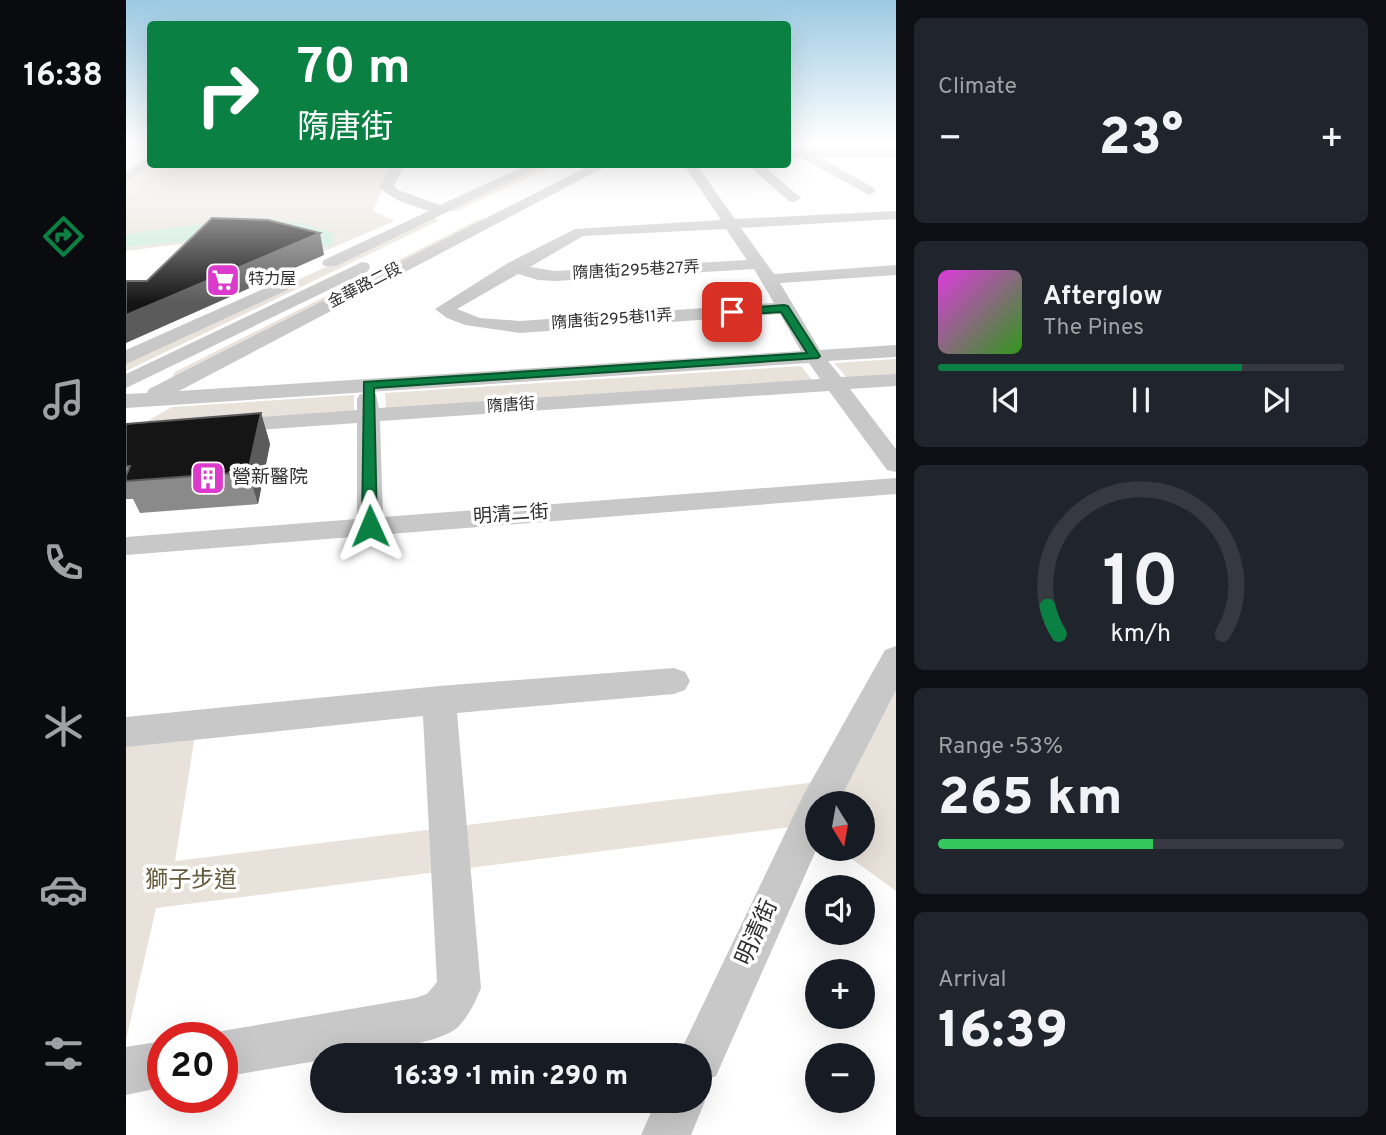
<!DOCTYPE html>
<meta charset="utf-8">
<style>
:root{--surface:#171b24;--page:#20242c;--text:#f1f3f6;--muted:#9ea1a6;--line:#363941;--accent:#0b8043}
body{margin:0;font-family:Overpass,"Noto Sans TC",sans-serif;background:var(--page);color:var(--text);height:100vh;display:flex;flex-direction:column;font-size:26px;white-space:nowrap}
*{box-sizing:border-box;margin:0}
p{font-size:23px;color:var(--muted)}
.icon{flex:none;width:38px;height:38px;fill:none;stroke:currentColor;stroke-width:2;stroke-linecap:round;stroke-linejoin:round}
.map{position:relative;flex:1;overflow:hidden}
.panel{display:flex;flex-direction:column;gap:18px;padding:18px;background:#0d0f14;width:490px}
.panel>*{flex:none}
.banner{position:absolute;left:21px;top:21px;width:644px;height:147px;border-radius:7px;box-shadow:0 7px 28px #0002;background:#0b8043;color:#fff;overflow:hidden}
.needle{width:46px;rotate:169deg}
.buttons{position:absolute;left:679px;top:791px;display:grid;gap:14px}
.buttons a{display:grid;place-items:center;width:70px;height:70px;border-radius:50%;background:var(--surface);box-shadow:0 7px 28px #0002;font-size:35px}
.speed{position:absolute;left:21px;top:1022px;display:flex;gap:14px;font-size:35px;font-weight:700;text-align:center}
.speed>*{display:grid;place-content:center;width:91px;height:91px;border-radius:50%;background:var(--surface);box-shadow:0 7px 28px #0002;line-height:1}
.speed .limit{border:10px solid #d22;background:#fff;color:#111}
.pin{position:absolute;display:grid;place-items:center;width:60px;height:60px;color:#fff;margin:-30px;border-radius:14px;box-shadow:0 4px 10px #0006}
.me{position:absolute;width:77px;margin:-38px;rotate:359deg;stroke-linejoin:round;filter:drop-shadow(0 0 5px #0008)}
.turn{display:flex;align-items:center;gap:24px;height:147px;padding:0 35px;font-size:32px}
.turn .icon{width:91px;height:91px;stroke-width:2.5}
.turn b{display:block;font-size:49px;line-height:60px}
.big{font-size:52px;font-weight:800;line-height:1.1}
.panel .card{flex:1;display:flex;flex-direction:column;justify-content:center;gap:10px;min-width:0;padding:0 24px;border-radius:10px;background:var(--page)}
.panel .dial{align-items:center;gap:0}
.dial svg{height:182px;overflow:visible;fill:none;stroke:var(--line);stroke-width:7;stroke-linecap:round;text-anchor:middle}
.dial text{fill:var(--text);stroke:none}
.song{display:flex;align-items:center;gap:21px}
.cover{width:84px;height:84px;border-radius:10px;background:linear-gradient(135deg,hsl(300 70% 55%),hsl(110 70% 35%))}
.played{height:7px;border-radius:4px;background:linear-gradient(90deg,var(--accent) 75%,var(--line) 75%)}
.keys{display:flex;justify-content:space-around;direction:ltr}
.heat{display:flex;justify-content:space-between;align-items:center;font-size:38px;direction:ltr}
.charge{height:10px;border-radius:5px;background:linear-gradient(90deg,#34c759 53%,var(--line) 0)}
.trip{position:absolute;left:184px;top:1043px;width:402px;height:70px;border-radius:35px;background:var(--surface);box-shadow:0 7px 28px #0002;font-weight:800;line-height:70px;text-align:center}
main{display:flex;flex:1;min-height:0}
.menu{display:flex;flex-direction:column;width:126px;justify-content:space-around;align-items:center;background:#090b0e;color:var(--muted)}
.menu .icon{width:49px;height:49px}
.menu .active{color:var(--accent)}
.menu b{font-size:32px;color:var(--text)}
.map>svg:first-child{display:block}
.green{fill:#e8e2da}
.water{fill:#caeadb}
.lines{fill:none;stroke-linecap:round;stroke-linejoin:round}
.minor{fill:#c8c8c8;fill-rule:evenodd}
.wall{fill:#8a8a8a}
.shaded-wall{fill:#5b5b5b}
.building{fill:#151515;stroke:#5b5b5b;stroke-width:2}
.route{fill:#0b8043;stroke:#07532c;stroke-width:2}
.labels{text-anchor:middle;dominant-baseline:central;stroke-width:7;stroke-linejoin:round;paint-order:stroke}
.far-street-label{font-size:16px;fill:#2e2e2e;stroke:#fff}
.far-poi-label{font-size:16px;fill:#2e2e2e;stroke:#fff;text-anchor:start}
.poi-label{font-size:19px;fill:#2e2e2e;stroke:#fff;text-anchor:start}
.street-label{font-size:19px;fill:#2e2e2e;stroke:#fff}
.near-park-label{font-size:23px;fill:#675b3e;stroke:#fff}
.near-street-label{font-size:23px;fill:#2e2e2e;stroke:#fff}
</style>
<main>
<nav class="menu">
<b>16:38</b>
<svg class="icon active" aria-label="directions" viewBox="0 0 24 24"><path d="M12 3l9 9-9 9-9-9zM9 14v-3h6M13 9l2 2-2 2"/></svg>
<svg class="icon" aria-label="music" viewBox="0 0 24 24"><path d="M9 18V5l10-2v13"/><circle cx="6" cy="18" r="3"/><circle cx="16" cy="16" r="3"/></svg>
<svg class="icon" aria-label="phone" viewBox="0 0 24 24"><path d="M5 4h4l2 5-3 2q2 4 5 5l2-3 5 2v4C11 20 4 13 5 4z"/></svg>
<svg class="icon" aria-label="climate" viewBox="0 0 24 24"><path d="M12 3v18M4 7l16 10M4 17L20 7"/></svg>
<svg class="icon" aria-label="car" viewBox="0 0 24 24"><path d="M5 17H2v-5l4-1 3-4h7l3 4 3 1v5h-3M9 17h6M6 11h13"/><circle cx="7" cy="17" r="2"/><circle cx="17" cy="17" r="2"/></svg>
<svg class="icon" aria-label="filters" viewBox="0 0 24 24"><path d="M4 7h16M4 17h16"/><circle cx="9" cy="7" r="2"/><circle cx="15" cy="17" r="2"/></svg>
</nav>
<div class="map">
<svg width="770" height="1135" viewBox="0 0 770 1135">
<rect width="100%" height="100%" fill="#fff"/>
<g class="green">
<polygon points="24,155 24,164 266,165 247,211 269,221 194,253 63,243 0,251 0,172"/>
<polygon points="419,165 429,165 331,211 323,211"/>
<polygon points="309,218 312,221 0,371 0,360 303,219"/>
<polygon points="354,219 361,219 50,378 46,377 49,372"/>
<polygon points="770,359 770,376 722,379 708,363"/>
<polygon points="675,366 687,381 260,411 259,393"/>
<polygon points="228,395 228,412 9,428 46,407"/>
<polygon points="770,659 770,891 712,849 737,849 737,803 691,803 691,833 681,825 30,908 0,1040 0,732 71,723 49,861 706,780"/>
</g>
<polygon class="water" points="129,217 175,223 208,233 206,247 126,234 0,247 0,234"/>
<g class="lines">
<g class="minor">
<polygon points="770,149 770,157 693,157 748,188 750,191 743,195 676,158 662,158 662,150"/>
<polygon points="24,156 26,164 0,182 0,172"/>
<path d="M266 164H279L268 186 272 190 314 205 403 164H420L210 266H198L196 263 198 260 303 211C286 205 266 201 254 187Z"/>
<path d="M467 164H484L53 391 675 351 654 314 394 333 339 325 321 318 309 309 382 263 449 229 595 220 557 164H570L609 219 770 211V219L615 228 648 274 770 265V275L654 283 694 350 770 345V357L702 361 715 377 770 374V386L724 389 770 449V472L761 470 703 391 254 421 257 517 770 478V494L0 555V537L231 519V423L101 432 93 430 90 425 93 420 231 410V399L234 394H250L253 408 694 379 683 363 0 408V394L21 393 23 389ZM600 229 621 260 429 271 404 267 457 236ZM628 269 648 303 394 321 354 318 331 309 392 274 412 280 429 281Z"/>
<polygon points="621,164 635,164 675,198 668,202 663,201"/>
<polygon points="236,262 242,263 244,267 242,271 0,388 0,374"/>
<polygon points="155,281 161,282 164,286 161,290 0,364 0,350"/>
<polygon points="770,646 770,690 712,803 691,803 691,848 590,1076 574,1083 574,1055 553,1055 558,1044 678,794 759,650"/>
<path d="M548 668 559 672 564 681 559 690 548 694 331 713 355 988C350 1001 343 1015 333 1026 315 1046 224 1055 196 1055V1060L96 1077V1038H80L96 1031 289 998 301 994 311 982 297 716 0 747V717L313 686Z"/>
<polygon points="37,1041 37,1087 0,1095 0,1047"/>
<polygon points="574,1089 579,1101 565,1135 515,1135 530,1101 574,1101"/>
</g>
</g>
<polygon class="wall" points="135,413 144,444 132,504 14,513 7,499 0,499 0,424"/>
<g class="shaded-wall">
<polygon points="194,233 198,255 0,343 0,315"/>
<polygon points="135,413 144,444 132,504 122,472"/>
</g>
<g class="building">
<polygon points="86,218 142,220 194,233 0,315 0,281 21,281"/>
<polygon points="135,413 122,472 0,481 0,476 4,466 0,466 0,424"/>
</g>
<linearGradient id="sky" x2="0" y2="1"><stop stop-color="#9ccae3"/><stop offset="0.47" stop-color="#fff"/><stop offset="1" stop-color="#fff" stop-opacity="0"/></linearGradient>
<rect width="770" height="302" fill="url(#sky)"/>
<polygon class="route" points="658,305 662,306 694,356 692,358 248,388 251,526 244,531 236,526 238,382 681,353 655,312 606,315 600,312 606,309"/>
<defs>
<g id="supermarket-square" transform="scale(1.75)"><rect x="-9" y="-9" width="18" height="18" rx="4" fill="#db3acd" stroke="#fff"/><path d="M-6-5.5h2.5l.6 2H6L4.5 2H-2.5L-4.4-4H-6ZM-1.5 3.2a1.3 1.3 0 1 0 .1 0ZM3 3.2a1.3 1.3 0 1 0 .1 0Z" fill="#fff"/></g>
<g id="building-square" transform="scale(1.75)"><rect x="-9" y="-9" width="18" height="18" rx="4" fill="#db3acd" stroke="#fff"/><path d="M-4-6H4V6H1V3H-1V6H-4ZM-2.5-4.3h1.7v1.8h-1.7ZM.8-4.3h1.7v1.8H.8ZM-2.5-1h1.7V.8h-1.7ZM.8-1h1.7V.8H.8Z" fill="#fff"/></g>
</defs>
<g fill-rule="evenodd">
<use href="#supermarket-square" x="97" y="280"/>
<use href="#building-square" x="82" y="478"/>
</g>
<g class="labels">
<g class="far-street-label">
<text transform="translate(510 271) rotate(-3)">隋唐街295巷27弄</text>
<text transform="translate(239 286) rotate(-27)">金華路二段</text>
<text transform="translate(486 320) rotate(-4)">隋唐街295巷11弄</text>
<text transform="translate(385 406) rotate(-4)">隋唐街</text>
</g>
<g class="far-poi-label">
<text x="122" y="280">特力屋</text>
</g>
<g class="poi-label">
<text x="106" y="478">營新醫院</text>
</g>
<g class="street-label">
<text transform="translate(385 515) rotate(-4)">明清二街</text>
</g>
<g class="near-park-label">
<text x="65" y="881">獅子步道</text>
</g>
<g class="near-street-label">
<text transform="translate(632 933) rotate(-66)">明清街</text>
</g>
</g>
</svg>
<div class="buttons">
<a><svg class="needle" viewBox="-14 -14 28 28"><path d="M0-13l5 13h-10z" fill="#e53935"/><path d="M0 13l5-13h-10z" fill="#9ea1a6"/></svg></a>
<a><svg class="icon" aria-label="sound" viewBox="0 0 24 24"><path d="M4 9h4l5-4v14l-5-4H4zM17 9q2 3 0 6"/></svg></a>
<a>+</a>
<a>−</a>
</div>
<div class="speed"><div class="limit">20</div></div>
<div class="pin" style="left:606px;top:312px;background:#d93025"><svg class="icon" aria-label="arrive" viewBox="0 0 24 24"><path d="M6 21V4h12l-3 4 3 4H6"/></svg></div>
<svg class="me" style="left:244px;top:526px" viewBox="-20 -20 40 40"><path d="M0-17L14 15 0 8-14 15z" fill="#0b8043" stroke="#fff" stroke-width="4"/></svg>
<div class="trip">16:39 · 1 min · 290 m</div>
<div class="banner">
<div class="turn"><svg class="icon" aria-label="right" viewBox="0 0 24 24"><path d="M7 20v-9h11M14 6l5 5-5 5"/></svg><div><b>70 m</b>隋唐街</div></div>
</div>
</div>
<section class="panel">
<div class="card"><p>Climate</p>
<div class="heat"><a>−</a><b class="big">23°</b><a>+</a></div>
</div>
<div class="card">
<div class="song"><i class="cover"></i><div><b>Afterglow</b><p>The Pines</p></div></div>
<div class="played"></div>
<div class="keys"><svg class="icon" aria-label="previous" viewBox="0 0 24 24"><path d="M18 5L8 12l10 7zM5 5v14"/></svg><svg class="icon" aria-label="pause" viewBox="0 0 24 24"><path d="M8 5v14M16 5v14"/></svg><svg class="icon" aria-label="next" viewBox="0 0 24 24"><path d="M6 5l10 7-10 7zM19 5v14"/></svg></div>
</div>
<div class="card dial"><svg viewBox="0 0 100 80">
<path d="M14 69A42 42 0 1 1 86 69"/>
<path d="M14 69A42 42 0 0 1 9 57" stroke="#0b8043"/>
<text x="50" y="56" font-size="32" font-weight="700">10</text>
<text x="50" y="72" font-size="11">km/h</text>
</svg></div>
<div class="card"><p>Range · 53%</p><b class="big">265 km</b><div class="charge"></div></div>
<div class="card"><p>Arrival</p><b class="big">16:39</b></div>
</section>
</main>
